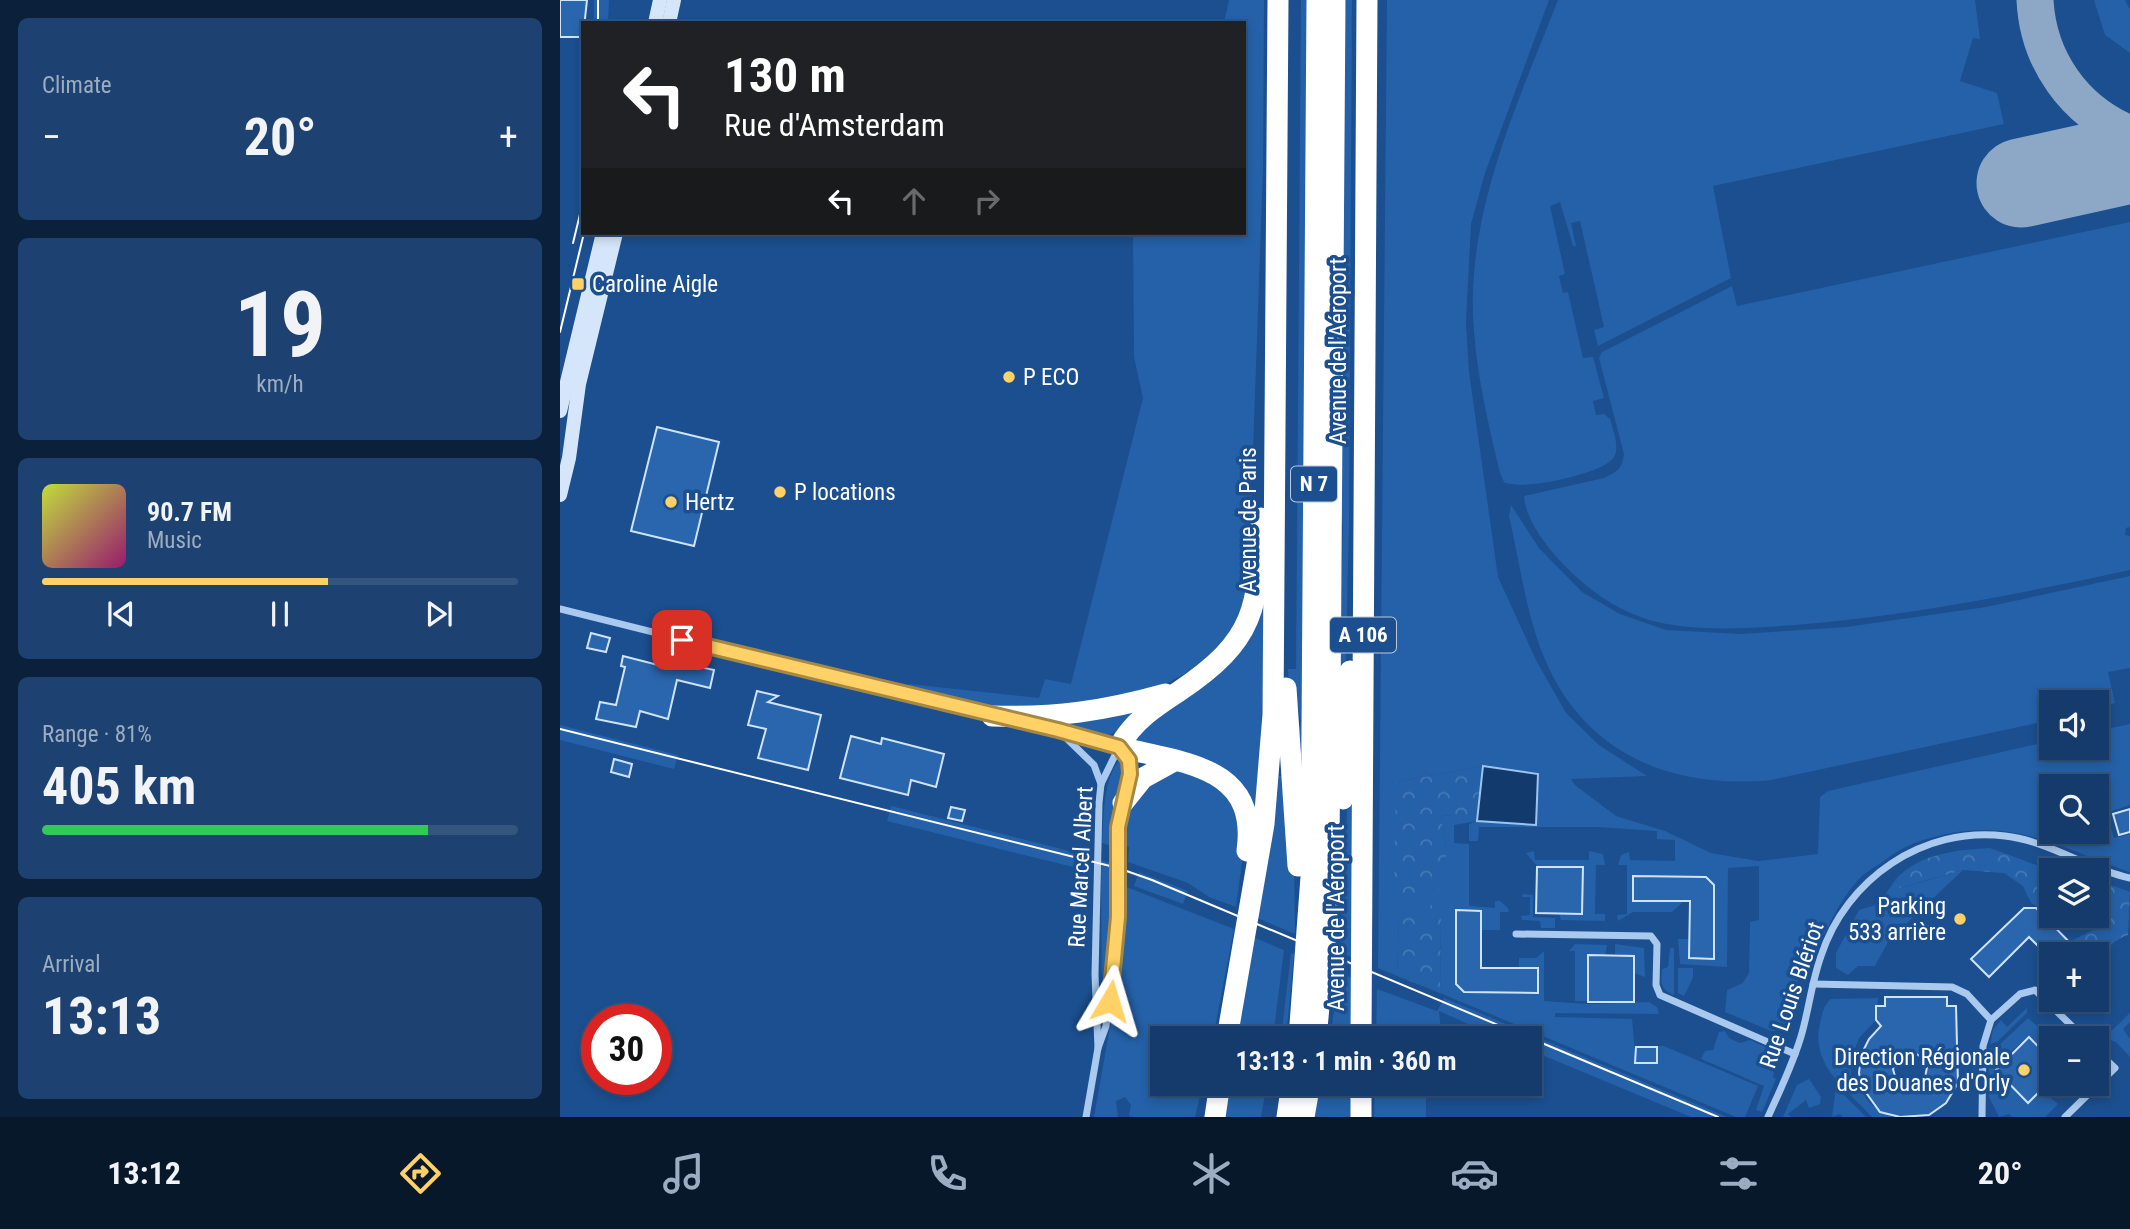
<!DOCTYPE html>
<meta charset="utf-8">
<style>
:root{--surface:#143b6b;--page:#1d4271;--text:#f1f3f6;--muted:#9dadc1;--line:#33557e;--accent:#ffd166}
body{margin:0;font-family:"Roboto Condensed",sans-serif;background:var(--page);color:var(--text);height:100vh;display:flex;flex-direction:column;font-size:26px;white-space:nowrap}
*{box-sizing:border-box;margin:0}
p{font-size:23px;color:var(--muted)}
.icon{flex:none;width:38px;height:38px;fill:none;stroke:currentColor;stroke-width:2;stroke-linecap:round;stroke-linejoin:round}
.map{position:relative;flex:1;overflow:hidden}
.drawer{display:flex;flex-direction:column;gap:18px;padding:18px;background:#0b203b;width:560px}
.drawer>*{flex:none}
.guide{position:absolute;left:21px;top:21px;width:665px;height:214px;border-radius:0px;box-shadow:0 4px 10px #0003,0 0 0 2px var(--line);background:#202124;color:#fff;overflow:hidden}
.fabs{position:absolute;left:1479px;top:690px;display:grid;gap:14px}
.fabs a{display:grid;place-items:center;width:70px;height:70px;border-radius:0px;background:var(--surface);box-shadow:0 4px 10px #0003,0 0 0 2px var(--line);font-size:35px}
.speed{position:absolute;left:21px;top:1004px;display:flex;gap:14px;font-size:35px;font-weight:700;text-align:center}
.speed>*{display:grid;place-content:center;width:91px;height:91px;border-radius:50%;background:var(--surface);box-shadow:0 4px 10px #0003,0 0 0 2px var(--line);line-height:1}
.speed .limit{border:10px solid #d22;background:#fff;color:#111}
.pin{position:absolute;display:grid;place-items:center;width:60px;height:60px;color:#fff;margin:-30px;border-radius:14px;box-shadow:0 4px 10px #0006}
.me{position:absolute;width:77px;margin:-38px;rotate:7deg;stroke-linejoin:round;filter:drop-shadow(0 0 5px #0008)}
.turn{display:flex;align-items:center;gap:24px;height:147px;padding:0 28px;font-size:32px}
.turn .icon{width:91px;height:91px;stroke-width:2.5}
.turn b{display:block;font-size:49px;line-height:60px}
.lanes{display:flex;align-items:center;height:66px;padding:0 28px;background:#0003;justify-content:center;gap:35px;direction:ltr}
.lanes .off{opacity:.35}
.big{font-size:52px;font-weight:700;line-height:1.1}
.drawer .card{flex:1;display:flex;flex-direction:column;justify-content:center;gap:10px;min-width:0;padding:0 24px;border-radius:10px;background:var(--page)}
.drawer .dial{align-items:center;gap:0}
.dial b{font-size:91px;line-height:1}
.song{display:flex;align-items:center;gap:21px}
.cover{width:84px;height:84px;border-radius:10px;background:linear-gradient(135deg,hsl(70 70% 55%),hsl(320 70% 35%))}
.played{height:7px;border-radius:4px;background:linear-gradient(90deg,var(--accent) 60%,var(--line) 60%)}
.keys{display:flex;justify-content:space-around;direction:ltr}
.heat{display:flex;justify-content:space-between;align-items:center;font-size:38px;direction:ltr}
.charge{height:10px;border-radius:5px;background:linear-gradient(90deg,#34c759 81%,var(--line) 0)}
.trip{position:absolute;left:590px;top:1026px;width:392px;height:70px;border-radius:0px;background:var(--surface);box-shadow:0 4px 10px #0003,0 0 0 2px var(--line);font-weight:700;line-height:70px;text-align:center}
.dock{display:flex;height:112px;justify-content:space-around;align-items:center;background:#08182b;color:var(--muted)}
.dock .icon{width:49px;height:49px}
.dock .on{color:var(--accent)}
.dock b{font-size:32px;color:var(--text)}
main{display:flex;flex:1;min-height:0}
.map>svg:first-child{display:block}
.green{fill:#2461a8;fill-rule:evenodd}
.forest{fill:url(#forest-crowns)}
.water{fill:#123a6d;stroke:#9cc4f0;stroke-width:2}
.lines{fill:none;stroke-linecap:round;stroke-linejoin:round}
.taxiway{stroke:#8da7c7;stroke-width:37}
.runway{stroke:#8da7c7;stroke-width:89}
.building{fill:#2a66ad;stroke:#cfe3fa;stroke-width:2;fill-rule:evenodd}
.street{stroke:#a9c9ee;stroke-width:7}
.secondary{stroke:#d6e6fa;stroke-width:14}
.highway{stroke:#fff;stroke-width:21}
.tram{stroke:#fff;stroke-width:2}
.route-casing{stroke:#a68842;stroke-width:18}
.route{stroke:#ffd166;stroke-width:12}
.poi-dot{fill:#ffd166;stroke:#1b4f8f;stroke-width:2.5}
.labels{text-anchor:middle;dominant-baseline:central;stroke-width:7;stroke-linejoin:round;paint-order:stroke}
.shield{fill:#1b4f8f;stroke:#bbcadd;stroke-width:2}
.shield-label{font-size:21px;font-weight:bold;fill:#fff}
.poi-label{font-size:23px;fill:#fff;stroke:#1b4f8f;text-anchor:start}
.street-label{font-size:23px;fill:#fff;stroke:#1b4f8f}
</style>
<main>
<section class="drawer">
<div class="card"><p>Climate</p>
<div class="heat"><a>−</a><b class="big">20°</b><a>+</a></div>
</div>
<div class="card dial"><b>19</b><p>km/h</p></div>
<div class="card">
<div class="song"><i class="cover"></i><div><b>90.7 FM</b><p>Music</p></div></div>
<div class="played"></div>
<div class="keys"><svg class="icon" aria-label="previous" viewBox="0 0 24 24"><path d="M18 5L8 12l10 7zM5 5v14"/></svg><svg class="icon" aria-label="pause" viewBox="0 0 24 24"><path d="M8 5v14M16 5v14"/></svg><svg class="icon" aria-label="next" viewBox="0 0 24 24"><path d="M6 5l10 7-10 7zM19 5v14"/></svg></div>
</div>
<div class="card"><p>Range · 81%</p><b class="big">405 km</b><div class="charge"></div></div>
<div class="card"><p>Arrival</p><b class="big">13:13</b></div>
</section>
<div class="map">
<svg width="1570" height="1117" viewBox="0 0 1570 1117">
<defs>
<pattern id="forest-crowns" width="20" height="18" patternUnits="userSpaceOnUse" patternTransform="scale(1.75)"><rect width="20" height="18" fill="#2461a8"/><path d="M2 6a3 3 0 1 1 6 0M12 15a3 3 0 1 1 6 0" fill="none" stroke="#4579b5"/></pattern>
</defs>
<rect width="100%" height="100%" fill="#1b4f8f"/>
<g class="green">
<polygon points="34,0 49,0 48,23 34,23"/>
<polygon points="669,0 704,0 703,170 689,564 687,597 676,627 640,666 584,695 460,711 348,689 349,684 479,698 485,679 511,684 583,398 574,357 573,233 684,233 684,23 664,23"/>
<path d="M741 0H748L746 349 743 475 747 483C741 571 742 658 745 745L734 746 741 721 735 695 730 714 728 669H736Z"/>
<polygon points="786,0 792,0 789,524 785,692 776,721 783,528 778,482 781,72"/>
<path d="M827 0H989L925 173 911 224 906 323 909 372 938 577 976 660 1006 713 1039 745 1087 776 1011 779 1015 785 1056 816 1105 831 1151 853 1198 861 1258 854 1260 797 1268 791 1491 741V747H1536L1537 731 1570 724V805L1546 813 1554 838 1570 834V872C1506 850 1457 819 1386 834 1361 840 1349 843 1328 858 1319 865 1306 871 1298 880 1274 907 1263 941 1244 971H1240L1234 997 1229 996 1227 1005 1231 1006 1228 1031H1211L1165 1012 1167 990 1183 983 1189 973 1190 922 1199 920V866L1168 868 1167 967 1120 964 1118 939H1129L1131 958 1154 957V885L1146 877 1074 876V901H1124L1112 912H1073L1058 921 1057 915 1067 914V865H1058L1061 855 1069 852 1070 860 1115 861V840L1097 839V831L1037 827H919L918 841H909V824L917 821 976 825 978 774 923 766 836 782 887 851 881 816 894 815V843L909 844V906L935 908V901H940L948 908 949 912H940V930H921L919 911 896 912V984L904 992 976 993 959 968V958H976L984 951V1001L1028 1004 1089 1002 1097 1007 1099 1014 995 1013V1017L1072 1019 1076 1063H1096L1097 1046H1104L1198 1086 1185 1117H1176L880 993 881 915 839 921 837 976 818 968ZM1491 786H1536V831H1491Z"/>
<path d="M998 0H1415L1420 39 1413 38 1400 81 1437 93 1444 124 1153 186 1171 278 1038 346 1034 330 1044 327 1020 221 1011 223 1016 246H1013L1000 202 990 206 1005 274 999 276 1003 293 1008 292 1023 358 1033 357 1044 398 1033 401 1036 415 1044 414 1050 419C1053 430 1060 447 1054 457 1046 473 961 492 944 482L940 473C926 414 911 352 913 290 917 189 962 92 998 0Z"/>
<polygon points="1534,0 1565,0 1570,10 1570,53 1545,35"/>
<path d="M1570 222V527L1566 528 1565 535 1570 536V570C1458 594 1349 616 1235 625 1189 628 1142 632 1097 622 1060 613 1029 591 1003 564 987 547 966 521 964 496L1044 478C1057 472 1062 469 1064 454L1039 358 1042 352 1172 286 1177 306Z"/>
<path d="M951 505 979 548 1022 592 1060 614 1106 630 1181 634 1286 627 1426 607 1570 576V668L1548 672 1555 703 1537 709 1536 702H1491V720L1211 780C1107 790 1018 751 980 647 965 606 959 559 949 516Z"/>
<polygon points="699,607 707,608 696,823 689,802 572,743"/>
<polygon points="579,706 558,730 549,735 503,723"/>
<polygon points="0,725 118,755 114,769 0,740"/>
<path d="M562 758C571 774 553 822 554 847L542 843C544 819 542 775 562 758Z"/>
<polygon points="795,758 793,958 780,952 788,790"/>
<path d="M612 769H630L672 792 683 854 676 907 649 897 628 883 568 862 569 847 562 846C565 795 572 796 612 769Z"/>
<polygon points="717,776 726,776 734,858 735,934 697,918"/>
<polygon points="331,806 517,853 513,867 327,821"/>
<polygon points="974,851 975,860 1029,860 1029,851 1043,854 1045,865 1036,865 1035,914 1045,914 1045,921 1001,920 999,913 1022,912 1023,869 978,867 966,853"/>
<polygon points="541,860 554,864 553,922 542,1014"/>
<polygon points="1403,870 1329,940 1315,966 1298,966 1288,975 1276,968 1276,953 1299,910 1319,904 1335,880 1341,888"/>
<polygon points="579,872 628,891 623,904 574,886"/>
<polygon points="564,886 674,929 653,1038 602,1038 602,1083 643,1083 635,1117 573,1117 569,1116 571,1105 565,1097 556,1101 558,1117 534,1117 559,976"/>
<polygon points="963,894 973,895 973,917 995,918 995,928 981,928 980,921 962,920 961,916 970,915 970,897 962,897"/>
<polygon points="693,937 724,950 713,1038 674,1038"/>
<polygon points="1015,944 1047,945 1045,956 1028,957 1027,1001 1015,1001 1015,951 1009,951"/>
<polygon points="1055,944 1084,948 1085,977 1074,973 1073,956 1055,954"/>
<path d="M1110 948H1114V995C1100 989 1101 984 1102 969L1108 967Z"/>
<polygon points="731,953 734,954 726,1038 721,1038"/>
<polygon points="1118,968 1133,968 1133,978 1124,996 1118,993"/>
<polygon points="780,973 793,978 792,1038 770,1038"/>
<polygon points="817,989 877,1011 884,998 1167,1117 1131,1117 970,1050 970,1038 940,1038 879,1011 881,1030 878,1038 816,1038"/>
<path d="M1318 998 1316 1020 1299 1038 1294 1051 1290 1067 1294 1088 1300 1086C1306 1105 1318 1109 1333 1117H1312C1287 1089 1250 1066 1260 1024 1262 1014 1263 1006 1271 999Z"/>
<polygon points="1467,1008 1467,1013 1437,1042 1430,1044 1433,1030 1441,1020 1447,1027"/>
<polygon points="1570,1013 1570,1022 1563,1029 1570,1039 1570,1057 1556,1042 1544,1038"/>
<polygon points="1468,1018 1486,1034 1477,1046 1467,1038 1448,1054 1437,1071 1467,1101 1481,1090 1498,1104 1485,1117 1452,1117 1449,1114 1439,1117 1429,1097 1429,1049 1438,1046"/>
<polygon points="1165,1031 1169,1038 1180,1043 1190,1040 1208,1048 1206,1055 1210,1053 1217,1058 1213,1077 1216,1079 1202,1112 1196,1110 1204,1086 1141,1059 1145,1051 1153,1050 1159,1032"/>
<polygon points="1249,1079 1261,1097 1260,1104 1249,1108 1246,1100 1228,1114 1231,1117 1223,1117 1237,1085"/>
<polygon points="666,1083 707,1083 701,1117 660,1117"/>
<polygon points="760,1083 791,1083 791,1117 754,1117"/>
<polygon points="815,1083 874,1083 876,1088 866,1095 866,1117 814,1117"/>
<polygon points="1276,1087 1306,1117 1283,1117 1280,1114 1272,1117"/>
</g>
<g class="forest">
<polygon points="923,766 917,821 894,825 894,815 881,816 887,851 878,892 834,897 836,782"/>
<path d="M1430 848 1479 866 1491 863 1509 870H1491V915L1471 903 1463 886 1444 873 1403 870 1340 888 1335 880C1359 853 1397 850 1430 848Z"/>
<path d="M1537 880 1570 892 1568 935C1546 942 1540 965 1514 945L1513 940 1543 925C1526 919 1504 922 1492 915H1536Z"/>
<polygon points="876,903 881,915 880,993 837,976 839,921"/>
</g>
<polygon class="water" points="923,766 978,774 976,825 917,821"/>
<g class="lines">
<path class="taxiway" d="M1475 0C1478 60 1514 111 1570 134"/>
<polyline class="runway" points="1461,183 1570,159"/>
</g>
<g class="building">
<polygon points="0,0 27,0 23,37 0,37"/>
<polygon points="97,427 159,442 134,546 71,531"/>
<polygon points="31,633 50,638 46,652 27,648"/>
<polygon points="106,653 123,657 121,663 154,670 150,688 117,680 108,719 80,711 76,727 36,719 40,702 56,705 65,667 61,666 63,656 102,666"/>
<polygon points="197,691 218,696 208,702 261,715 248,770 198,758 206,729 188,725"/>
<polygon points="291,736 321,744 322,738 384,754 376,787 351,780 348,795 280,778"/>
<polygon points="54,759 72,764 69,777 51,772"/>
<polygon points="391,807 405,810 402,821 388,818"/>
<polygon points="1570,809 1570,832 1559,835 1553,814"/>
<polygon points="977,867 1023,867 1022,914 976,913"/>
<polygon points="1073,876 1146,877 1154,885 1154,959 1129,958 1130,901 1073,901"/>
<polygon points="1464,908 1476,908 1521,954 1486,954 1469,937 1429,977 1411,959"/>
<polygon points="896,910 921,911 921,968 978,968 978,993 904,992 896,984"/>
<polygon points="1028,955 1074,956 1074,1002 1028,1002"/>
<path d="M1325 997H1387V1006H1396L1398 1083 1386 1103 1369 1115 1340 1117 1320 1112 1302 1087 1299 1073 1301 1055 1309 1039 1321 1026 1316 1020V1006H1325ZM1352 1052 1362 1057 1367 1067 1365 1078 1351 1087 1336 1080 1333 1069 1337 1059Z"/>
<polygon points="1469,1037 1491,1060 1491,1080 1468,1103 1436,1070"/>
<polygon points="1076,1047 1097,1047 1097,1063 1075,1063"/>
</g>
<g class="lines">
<g class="street">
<polyline points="0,609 430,716"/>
<polyline points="472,725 556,746"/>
<polyline points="501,733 534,765 541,784"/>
<polyline points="566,752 570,774 567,788"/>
<polyline points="956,934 1091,936 1097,944 1096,985 1100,995 1235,1054"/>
<polyline points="1253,984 1392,987 1407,994 1431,1020 1423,1046 1422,1117"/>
<polyline points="1431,1020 1460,994 1475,990 1524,1038"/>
<polyline points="538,1048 535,974 539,803 541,784 558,749"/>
<polyline points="526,1117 538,1048 546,1026 554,971 558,827 562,806"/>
<path d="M1208 1117C1220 1090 1234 1062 1242 1033 1249 1008 1252 981 1261 956 1286 879 1363 826 1445 836 1489 841 1527 869 1570 878"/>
<polyline points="1505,1117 1555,1068 1536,1050"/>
</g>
<g class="secondary">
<polyline points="95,23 100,0"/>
<polyline points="109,23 114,0"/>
<polyline points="0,411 43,233"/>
<polyline points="0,495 9,458 19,384 56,233"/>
</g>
<g class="highway">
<polyline points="726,688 738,866"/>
<path d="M432 716C495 718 544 711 605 694"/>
<polyline points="783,799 790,671"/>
<polyline points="563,803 583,778 614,761"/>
<path d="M687 851C699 765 622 763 559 747 572 722 595 707 618 692 696 640 699 608 701 518"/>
<polyline points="667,1038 704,824 713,714 718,0"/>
<polyline points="739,1038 751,877 757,0"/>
<polyline points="756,1038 766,935 769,852 775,0"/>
<polyline points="801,1038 807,0"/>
<polyline points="655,1117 660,1083"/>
<polyline points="727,1117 732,1083"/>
<polyline points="744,1117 750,1083"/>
<polyline points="801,1117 801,1083"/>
</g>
<g class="tram">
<polyline points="38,23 38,0"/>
<polyline points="13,243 23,202"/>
<polyline points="0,332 24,233"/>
<polyline points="0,729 558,868 592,880 969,1038"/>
<polyline points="970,1038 1158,1117"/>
</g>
</g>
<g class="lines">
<g class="route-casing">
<polyline id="route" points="122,640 498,730 559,747 569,760 570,774 558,827 558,917 550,1001"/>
</g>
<use href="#route" class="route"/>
</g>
<g class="poi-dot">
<rect x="11" y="277" width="14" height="14" rx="3.5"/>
<circle cx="449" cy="377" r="7"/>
<circle cx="220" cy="492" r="7"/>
<circle cx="111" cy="502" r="7"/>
<circle cx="1400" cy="919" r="7"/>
<circle cx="1464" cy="1070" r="7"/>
</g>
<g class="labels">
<g class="shield">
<rect x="731" y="466.5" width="46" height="35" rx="5"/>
<rect x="770" y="617.5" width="66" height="35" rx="5"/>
</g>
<g class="shield-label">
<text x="754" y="484">N 7</text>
<text x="803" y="635">A 106</text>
</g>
<g class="poi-label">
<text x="32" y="284">Caroline Aigle</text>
<text x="463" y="377">P ECO</text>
<text x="234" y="492">P locations</text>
<text x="125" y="502">Hertz</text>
<text x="1386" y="906" text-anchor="end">Parking<tspan x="1386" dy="26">533 arrière</tspan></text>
<text x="1450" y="1057" text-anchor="end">Direction Régionale<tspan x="1450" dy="26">des Douanes d'Orly</tspan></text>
</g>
<g class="street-label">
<text transform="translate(778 351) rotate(-90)">Avenue de l'Aéroport</text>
<text transform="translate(688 520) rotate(-90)">Avenue de Paris</text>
<text transform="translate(521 867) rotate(-87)">Rue Marcel Albert</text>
<text transform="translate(776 918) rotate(-90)">Avenue de l'Aéroport</text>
<text transform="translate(1232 995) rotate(-71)">Rue Louis Blériot</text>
</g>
</g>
</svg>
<div class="fabs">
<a><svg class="icon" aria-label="sound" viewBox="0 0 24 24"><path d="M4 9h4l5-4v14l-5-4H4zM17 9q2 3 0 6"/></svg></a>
<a><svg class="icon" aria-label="search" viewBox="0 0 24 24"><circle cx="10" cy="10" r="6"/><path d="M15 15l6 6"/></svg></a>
<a><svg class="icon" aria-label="layers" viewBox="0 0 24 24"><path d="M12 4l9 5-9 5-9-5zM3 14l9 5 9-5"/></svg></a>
<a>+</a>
<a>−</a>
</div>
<div class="speed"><div class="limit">30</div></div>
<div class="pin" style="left:122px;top:640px;background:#d93025"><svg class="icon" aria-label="arrive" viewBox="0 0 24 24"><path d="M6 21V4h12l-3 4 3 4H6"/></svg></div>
<svg class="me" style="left:550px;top:1001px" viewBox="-20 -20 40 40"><path d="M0-17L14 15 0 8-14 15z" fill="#ffd166" stroke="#fff" stroke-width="4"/></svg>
<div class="trip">13:13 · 1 min · 360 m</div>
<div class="guide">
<div class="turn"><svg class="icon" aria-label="left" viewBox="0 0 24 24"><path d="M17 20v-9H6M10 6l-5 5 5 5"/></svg><div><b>130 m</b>Rue d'Amsterdam</div></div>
<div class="lanes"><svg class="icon" aria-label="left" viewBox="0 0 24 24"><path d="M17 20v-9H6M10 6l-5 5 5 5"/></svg><svg class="icon off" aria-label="ahead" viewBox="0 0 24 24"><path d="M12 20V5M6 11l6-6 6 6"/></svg><svg class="icon off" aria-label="right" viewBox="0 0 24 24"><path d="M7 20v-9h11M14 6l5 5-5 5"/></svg></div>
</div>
</div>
</main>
<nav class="dock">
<b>13:12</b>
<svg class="icon on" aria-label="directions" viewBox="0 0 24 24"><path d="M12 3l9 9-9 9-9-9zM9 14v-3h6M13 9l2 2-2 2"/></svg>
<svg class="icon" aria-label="music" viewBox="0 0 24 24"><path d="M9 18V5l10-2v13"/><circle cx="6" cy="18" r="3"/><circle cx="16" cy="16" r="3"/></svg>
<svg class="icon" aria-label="phone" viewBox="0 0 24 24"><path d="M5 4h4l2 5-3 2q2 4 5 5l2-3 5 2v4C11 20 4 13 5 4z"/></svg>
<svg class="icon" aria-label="climate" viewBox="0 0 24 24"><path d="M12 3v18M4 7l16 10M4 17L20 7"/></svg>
<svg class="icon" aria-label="car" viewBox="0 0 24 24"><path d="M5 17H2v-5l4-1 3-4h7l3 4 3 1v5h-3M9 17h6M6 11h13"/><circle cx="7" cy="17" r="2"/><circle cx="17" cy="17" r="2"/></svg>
<svg class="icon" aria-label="filters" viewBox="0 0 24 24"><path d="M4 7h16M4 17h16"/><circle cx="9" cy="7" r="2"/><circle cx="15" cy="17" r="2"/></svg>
<b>20°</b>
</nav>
